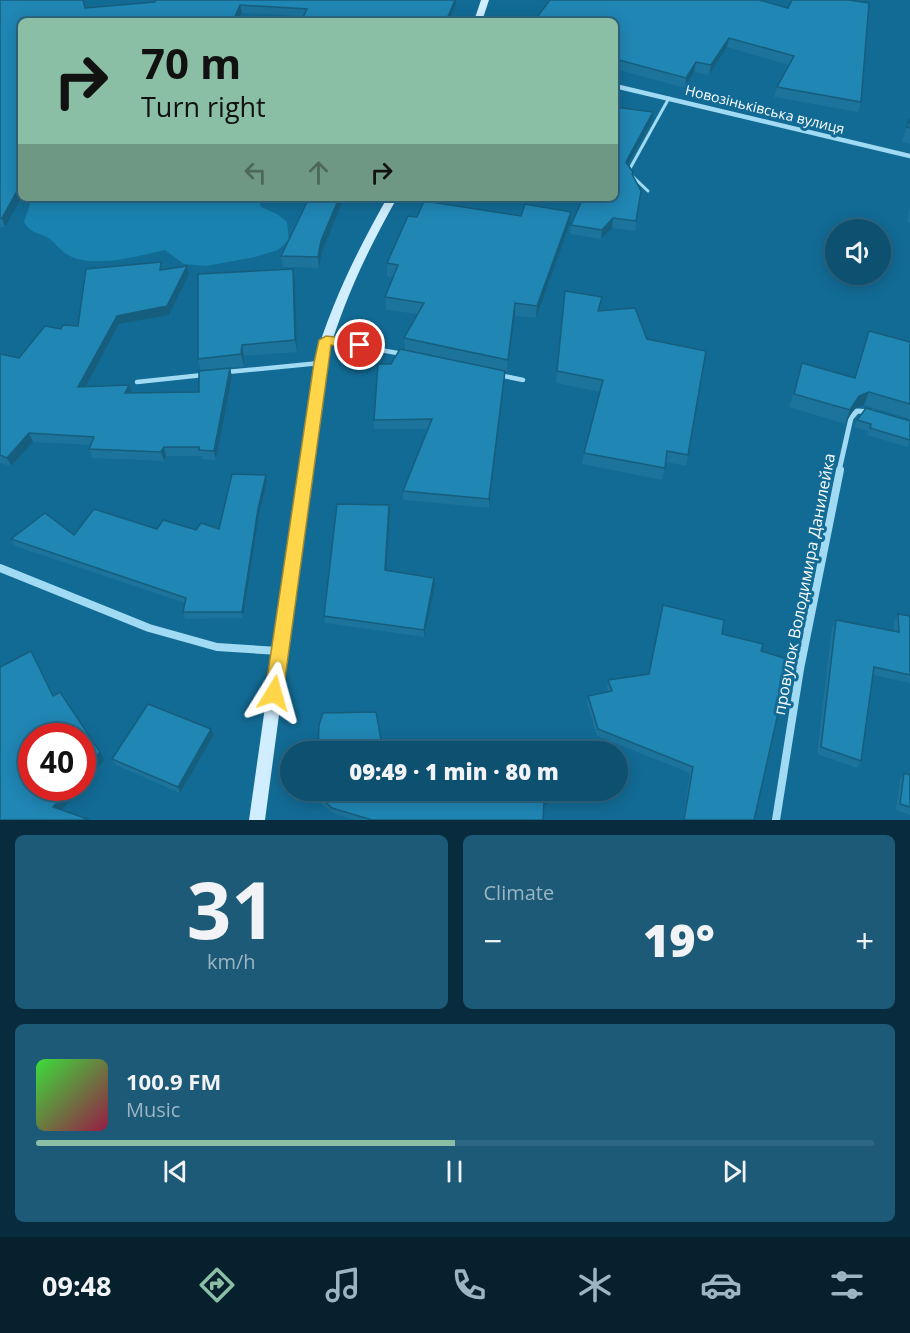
<!DOCTYPE html>
<meta charset="utf-8">
<style>
:root{--surface:#0e5070;--page:#1c5a78;--text:#f1f3f6;--muted:#9bb5c3;--line:#2e6783;--accent:#8abfa5}
body{margin:0;font-family:"Open Sans",sans-serif;background:var(--page);color:var(--text);height:100vh;display:flex;flex-direction:column;font-size:22px;white-space:nowrap}
*{box-sizing:border-box;margin:0}
p{font-size:20px;color:var(--muted)}
.icon{flex:none;width:33px;height:33px;fill:none;stroke:currentColor;stroke-width:2;stroke-linecap:round;stroke-linejoin:round}
.map{position:relative;height:820px;overflow:hidden}
.panel{display:flex;flex-direction:column;gap:15px;padding:15px;background:#082c3e;flex:1}
.panel>*{flex:none}
.top-card{position:absolute;left:18px;top:18px;width:600px;height:183px;border-radius:9px;box-shadow:0 3px 15px #0003,0 0 0 2px var(--line);background:#8abfa5;color:#111;overflow:hidden}
.fabs{position:absolute;left:825px;top:219px;display:grid;gap:12px}
.fabs a{display:grid;place-items:center;width:66px;height:66px;border-radius:50%;background:var(--surface);box-shadow:0 3px 15px #0003,0 0 0 2px var(--line);font-size:30px}
.speed{position:absolute;left:18px;top:723px;display:flex;gap:12px;font-size:30px;font-weight:700;text-align:center}
.speed>*{display:grid;place-content:center;width:78px;height:78px;border-radius:50%;background:var(--surface);box-shadow:0 3px 15px #0003,0 0 0 2px var(--line);line-height:1}
.speed .limit{border:9px solid #d22;background:#fff;color:#111}
.pin{position:absolute;display:grid;place-items:center;width:51px;height:51px;color:#fff;margin:-26px;border:3px solid #fff;border-radius:50%;box-shadow:0 2px 6px #0007}
.me{position:absolute;width:66px;margin:-33px;rotate:8deg;stroke-linejoin:round;filter:drop-shadow(0 0 4px #0008)}
.turn{display:flex;align-items:center;gap:21px;height:126px;padding:0 24px;font-size:27px}
.turn .icon{width:78px;height:78px;stroke-width:2.5}
.turn b{display:block;font-size:42px;line-height:51px}
.lanes{display:flex;align-items:center;height:57px;padding:0 24px;background:#0003;justify-content:center;gap:30px;direction:ltr}
.lanes .off{opacity:.35}
.big{font-size:45px;font-weight:800;line-height:1.1}
.panel .widget{flex:1;display:flex;flex-direction:column;justify-content:center;gap:9px;min-width:0;padding:0 21px;border-radius:9px;background:var(--page)}
.panel .dial{align-items:center;gap:0}
.dial b{font-size:78px;line-height:1}
.song{display:flex;align-items:center;gap:18px}
.cover{width:72px;height:72px;border-radius:9px;background:linear-gradient(135deg,hsl(120 70% 55%),hsl(340 70% 35%))}
.played{height:6px;border-radius:3px;background:linear-gradient(90deg,var(--accent) 50%,var(--line) 50%)}
.keys{display:flex;justify-content:space-around;direction:ltr}
.heat{display:flex;justify-content:space-between;align-items:center;font-size:33px;direction:ltr}
.panel .tiles{flex:1;display:grid;gap:15px;grid-template-columns:1fr 1fr}
.widget:last-child{grid-column:span 2}
.trip{position:absolute;left:280px;top:741px;width:348px;height:60px;border-radius:30px;background:var(--surface);box-shadow:0 3px 15px #0003,0 0 0 2px var(--line);font-weight:800;line-height:60px;text-align:center}
.dock{display:flex;height:96px;justify-content:space-around;align-items:center;background:#06202d;color:var(--muted)}
.dock .icon{width:42px;height:42px}
.dock .selected{color:var(--accent)}
.dock b{font-size:27px;color:var(--text)}
.map>svg:first-child{display:block}
.green{fill:#1a82af}
.lines{fill:none;stroke-linecap:round;stroke-linejoin:round}
.lane-far1{stroke:#a1daf3;stroke-width:3}
.lane{stroke:#a1daf3;stroke-width:4.5}
.street-far2{stroke:#a1daf3;stroke-width:4.5}
.street-far1{stroke:#a1daf3;stroke-width:5}
.street{stroke:#a1daf3;stroke-width:8}
.secondary{fill:#d0eefd;fill-rule:evenodd}
.wall{fill:#1c739b}
.shaded-wall{fill:#165e7e}
.building{fill:#2086b4;stroke:#165e7e;stroke-width:1.5}
.route{fill:#ffd54a;stroke:#a68a30;stroke-width:1.5}
.labels{text-anchor:middle;dominant-baseline:central;stroke-width:6;stroke-linejoin:round;paint-order:stroke}
.far-street-label{font-size:14px;fill:#fff;stroke:#126b95}
.street-label{font-size:16px;fill:#fff;stroke:#126b95}
</style>
<div class="map">
<svg width="910" height="820" viewBox="0 0 910 820">
<rect width="100%" height="100%" fill="#126b95"/>
<path class="green" d="M32 198H258L261 207 277 214 287 222 289 240 278 250 255 257 206 266 184 264 165 250C139 256 92 269 68 255 61 251 56 244 50 239 39 232 31 234 24 222Z"/>
<g class="lines">
<polyline class="lane-far1" points="648,191 628,172 669,98"/>
<g class="lane">
<polyline points="329,341 403,354"/>
<polyline points="227,372 320,363"/>
<polyline points="499,375 523,380"/>
<polyline points="137,382 203,375"/>
</g>
<polyline class="street-far2" points="615,86 910,156"/>
<polyline class="street-far1" points="839,471 851,418 857,411 873,412"/>
<g class="street">
<polyline points="0,568 149,628 217,647 279,651"/>
<polyline points="776,820 800,669 840,470"/>
</g>
<g class="secondary">
<polygon points="481,0 489,0 482,21 474,21"/>
<path d="M387 198H397C367 251 342 304 326 362L265 820H249L314 362C331 304 357 251 387 198Z"/>
</g>
</g>
<g class="wall">
<polygon points="0,0 85,8 456,0 456,4 449,21 301,21 303,16 242,13 238,21 21,21 5,227 0,227"/>
<polygon points="759,0 861,102 858,112 774,97 777,87 789,65 727,47 709,75 694,72 685,88 615,69 615,21"/>
<polygon points="615,107 652,121 628,165 633,172 633,175 641,191 635,231 612,228 601,239 570,234 571,225 615,198"/>
<polygon points="910,118 910,144 902,142"/>
<polygon points="309,198 368,198 366,201 344,198 322,252 319,268 283,267 281,256"/>
<polygon points="910,208 910,223 907,222"/>
<polygon points="571,212 570,224 536,318 515,316 507,372 505,371 489,508 403,500 403,491 428,429 374,429 374,420 391,364 405,350 404,338 418,314 386,310 385,297 394,277 387,276 387,263 417,217 521,216"/>
<polygon points="163,270 189,274 169,315 119,324 86,387 129,385 131,393 199,392 201,371 198,359 295,280 297,352 244,356 244,366 203,371 230,368 232,377 216,460 202,459 201,456 166,456 164,461 92,458 89,449 91,445 33,442 11,466 0,463 0,354 19,358 61,329 78,326"/>
<polygon points="565,291 600,311 688,455 686,466 666,462 662,480 582,464 584,453 600,392 556,383"/>
<polygon points="869,331 910,342 910,419 864,405 854,409 845,424 789,407 802,363 854,378"/>
<polygon points="866,408 910,440 907,447 867,435 868,431 854,427 857,420"/>
<polygon points="266,475 267,482 259,515 243,618 185,619 183,612 185,603 15,546 11,539 157,529 196,530 219,529"/>
<polygon points="389,505 390,511 386,571 435,585 424,637 325,623 324,616"/>
<polygon points="898,614 910,616 910,615 910,683 873,675 861,761 857,768 817,754 832,627 836,620 894,631 894,622"/>
<polygon points="722,634 761,651 754,820 683,820 690,773 597,736 587,703 588,696 608,692 607,687 608,680 649,674"/>
<polygon points="211,729 214,735 180,793 116,765 112,759"/>
<polygon points="904,773 910,775 910,815 896,810 900,779"/>
<polygon points="579,790 544,806 543,820 355,820 333,813 318,801 317,795"/>
</g>
<g class="shaded-wall">
<polygon points="455,0 456,0 456,4 449,21 446,21"/>
<polygon points="240,5 242,13 238,21 233,21"/>
<polygon points="729,38 727,47 709,75 711,65"/>
<polygon points="696,62 694,72 685,88 686,78"/>
<polygon points="653,112 652,121 624,171 626,162"/>
<polygon points="21,184 21,198 5,227 2,218"/>
<polygon points="339,198 344,198 322,252 319,268 318,257 321,241"/>
<polygon points="571,212 570,224 536,318 537,306"/>
<polygon points="613,218 612,228 601,239 602,230"/>
<polygon points="187,266 189,274 169,315 119,324 81,396 78,387 117,316"/>
<polygon points="293,269 295,280 297,352 295,340"/>
<polygon points="515,303 515,316 507,372 508,360"/>
<polygon points="242,345 244,356 244,366 241,354"/>
<polygon points="230,368 232,377 216,460 214,451"/>
<polygon points="505,371 504,381 489,508 489,499"/>
<polygon points="129,385 132,393 125,393"/>
<polygon points="869,392 864,405 854,409 845,424 850,410 859,396"/>
<polygon points="29,433 33,442 11,466 7,458"/>
<polygon points="164,447 166,456 164,461 161,452"/>
<polygon points="266,475 267,482 259,515 243,618 242,612 258,509"/>
<polygon points="389,505 390,511 386,577 385,570"/>
<polygon points="434,578 435,585 424,637 424,630"/>
<polygon points="211,729 214,735 180,793 178,787"/>
<polygon points="100,752 104,760 82,785 82,773"/>
<polygon points="70,788 81,788 58,814 53,807"/>
<polygon points="567,790 579,790 543,806 544,801"/>
</g>
<g class="building">
<polygon points="0,0 83,0 85,8 155,2 155,0 455,0 446,21 301,21 307,9 240,5 233,21 21,21 21,184 2,218 0,218"/>
<polygon points="550,0 759,0 788,8 792,0 849,0 869,3 861,102 777,87 794,56 729,38 711,65 696,62 686,78 615,59 615,21 534,21"/>
<polygon points="615,107 653,112 626,162 633,172 632,174 641,191 636,221 613,218 602,230 571,225 583,198 615,198"/>
<polygon points="910,118 910,128 907,127"/>
<polygon points="309,198 339,198 321,241 318,257 281,256"/>
<polygon points="424,201 521,216 525,204 571,212 537,306 515,303 508,360 404,338 424,303 385,297 398,265 387,263 408,216 417,217"/>
<polygon points="161,262 160,270 187,266 167,306 117,316 78,387 129,385 125,393 199,392 199,371 230,368 214,451 199,450 199,447 164,447 161,452 89,449 94,437 29,433 7,458 0,455 0,354 19,358 45,326 61,329 63,325 78,326 86,269"/>
<polygon points="293,269 295,340 242,345 241,354 198,359 198,274"/>
<polygon points="565,291 602,297 598,311 635,308 647,339 706,351 688,455 667,451 665,468 584,453 603,380 557,371"/>
<polygon points="869,331 910,342 910,404 869,392 859,396 850,410 794,394 802,363 855,378"/>
<polygon points="400,349 505,371 489,499 403,491 432,419 374,420 378,364 391,364"/>
<polygon points="866,408 910,421 910,440 870,428 871,424 857,420"/>
<polygon points="232,474 266,475 258,509 242,612 183,612 186,598 11,539 45,513 74,535 94,509 157,529 163,520 196,530 201,523 219,529"/>
<polygon points="337,504 389,505 385,570 434,578 424,630 324,616"/>
<polygon points="663,605 724,620 722,634 763,644 761,651 790,660 754,820 684,820 693,767 598,729 588,696 612,691 608,680 649,674"/>
<polygon points="898,614 910,616 910,675 874,667 861,761 821,747 836,620 899,632"/>
<polygon points="31,651 53,696 60,692 100,752 82,773 82,736 32,736 32,788 70,788 53,807 90,820 0,820 0,667"/>
<polygon points="148,704 211,729 178,787 112,759"/>
<polygon points="376,712 382,745 405,752 318,752 319,725 323,713"/>
<polygon points="537,741 586,746 589,752 504,752 504,743 537,743"/>
<polygon points="904,773 910,775 910,807 900,804"/>
<polygon points="317,790 567,790 544,801 543,820 372,820 332,808 317,795"/>
</g>
<polygon class="route" points="326,336 360,340 366,345 360,349 331,345 283,693 280,699 274,701 268,699 265,693 314,363 319,340"/>
<g class="labels">
<g class="far-street-label">
<text transform="translate(765 109) rotate(14)">Новозіньківська вулиця</text>
</g>
<g class="street-label">
<text transform="translate(804 584) rotate(-79)">провулок Володимира Данилейка</text>
</g>
</g>
</svg>
<div class="fabs">
<a><svg class="icon" aria-label="sound" viewBox="0 0 24 24"><path d="M4 9h4l5-4v14l-5-4H4zM17 9q2 3 0 6"/></svg></a>
</div>
<div class="speed"><div class="limit">40</div></div>
<div class="pin" style="left:360px;top:345px;background:#d93025"><svg class="icon" aria-label="arrive" viewBox="0 0 24 24"><path d="M6 21V4h12l-3 4 3 4H6"/></svg></div>
<svg class="me" style="left:274px;top:693px" viewBox="-20 -20 40 40"><path d="M0-17L14 15 0 8-14 15z" fill="#ffd54a" stroke="#fff" stroke-width="4"/></svg>
<div class="trip">09:49 · 1 min · 80 m</div>
<div class="top-card">
<div class="turn"><svg class="icon" aria-label="right" viewBox="0 0 24 24"><path d="M7 20v-9h11M14 6l5 5-5 5"/></svg><div><b>70 m</b>Turn right</div></div>
<div class="lanes"><svg class="icon off" aria-label="left" viewBox="0 0 24 24"><path d="M17 20v-9H6M10 6l-5 5 5 5"/></svg><svg class="icon off" aria-label="ahead" viewBox="0 0 24 24"><path d="M12 20V5M6 11l6-6 6 6"/></svg><svg class="icon" aria-label="right" viewBox="0 0 24 24"><path d="M7 20v-9h11M14 6l5 5-5 5"/></svg></div>
</div>
</div>
<section class="panel">
<div class="tiles">
<div class="widget dial"><b>31</b><p>km/h</p></div>
<div class="widget"><p>Climate</p>
<div class="heat"><a>−</a><b class="big">19°</b><a>+</a></div>
</div>
<div class="widget">
<div class="song"><i class="cover"></i><div><b>100.9 FM</b><p>Music</p></div></div>
<div class="played"></div>
<div class="keys"><svg class="icon" aria-label="previous" viewBox="0 0 24 24"><path d="M18 5L8 12l10 7zM5 5v14"/></svg><svg class="icon" aria-label="pause" viewBox="0 0 24 24"><path d="M8 5v14M16 5v14"/></svg><svg class="icon" aria-label="next" viewBox="0 0 24 24"><path d="M6 5l10 7-10 7zM19 5v14"/></svg></div>
</div>
</div>
</section>
<nav class="dock">
<b>09:48</b>
<svg class="icon selected" aria-label="directions" viewBox="0 0 24 24"><path d="M12 3l9 9-9 9-9-9zM9 14v-3h6M13 9l2 2-2 2"/></svg>
<svg class="icon" aria-label="music" viewBox="0 0 24 24"><path d="M9 18V5l10-2v13"/><circle cx="6" cy="18" r="3"/><circle cx="16" cy="16" r="3"/></svg>
<svg class="icon" aria-label="phone" viewBox="0 0 24 24"><path d="M5 4h4l2 5-3 2q2 4 5 5l2-3 5 2v4C11 20 4 13 5 4z"/></svg>
<svg class="icon" aria-label="climate" viewBox="0 0 24 24"><path d="M12 3v18M4 7l16 10M4 17L20 7"/></svg>
<svg class="icon" aria-label="car" viewBox="0 0 24 24"><path d="M5 17H2v-5l4-1 3-4h7l3 4 3 1v5h-3M9 17h6M6 11h13"/><circle cx="7" cy="17" r="2"/><circle cx="17" cy="17" r="2"/></svg>
<svg class="icon" aria-label="filters" viewBox="0 0 24 24"><path d="M4 7h16M4 17h16"/><circle cx="9" cy="7" r="2"/><circle cx="15" cy="17" r="2"/></svg>
</nav>
